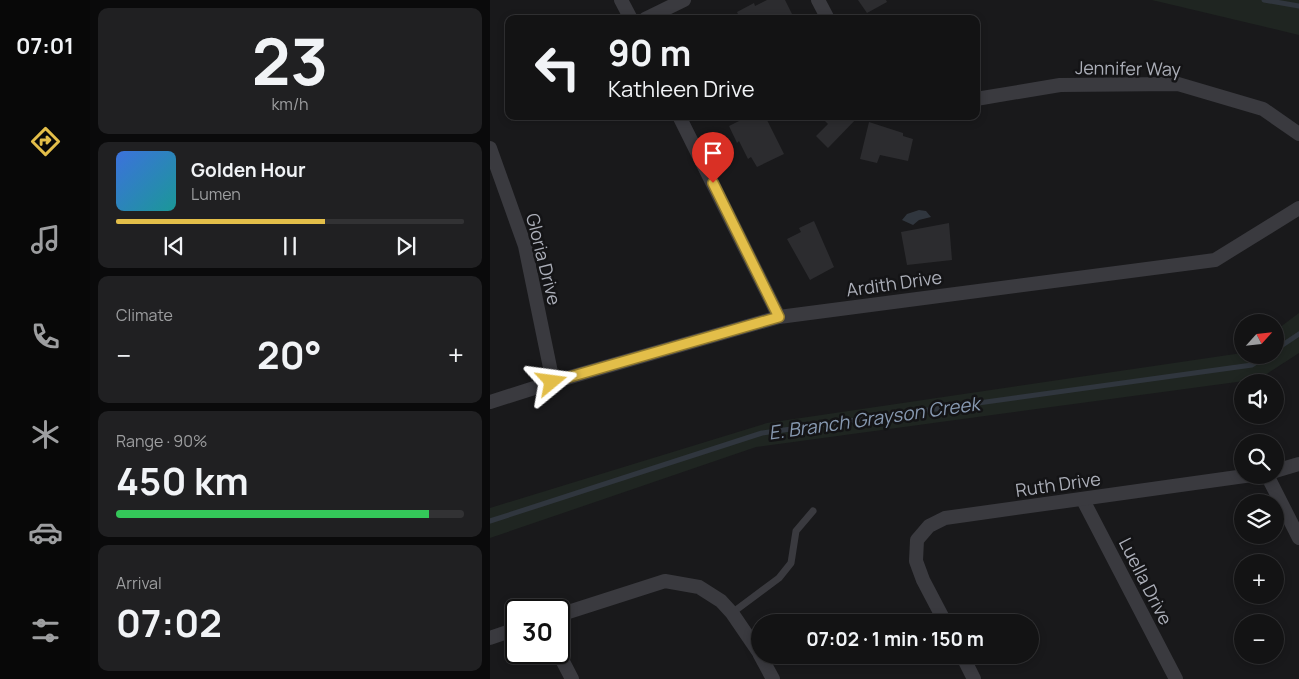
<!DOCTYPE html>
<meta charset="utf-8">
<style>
:root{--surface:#131314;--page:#202022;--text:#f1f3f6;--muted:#9d9ea0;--line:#323234;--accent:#e3be49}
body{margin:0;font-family:Manrope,sans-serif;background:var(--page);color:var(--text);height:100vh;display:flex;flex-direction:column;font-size:19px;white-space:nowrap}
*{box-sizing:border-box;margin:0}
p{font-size:16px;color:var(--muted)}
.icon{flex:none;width:28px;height:28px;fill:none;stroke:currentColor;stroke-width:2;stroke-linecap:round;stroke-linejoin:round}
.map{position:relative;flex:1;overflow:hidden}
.panel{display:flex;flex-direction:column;gap:8px;padding:8px;background:#0a0a0b;width:400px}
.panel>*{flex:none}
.hud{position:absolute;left:15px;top:15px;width:475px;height:105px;border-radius:10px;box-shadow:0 2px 8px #0003,0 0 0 1px var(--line);background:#131314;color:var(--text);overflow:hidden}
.needle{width:32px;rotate:63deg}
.buttons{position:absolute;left:744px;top:314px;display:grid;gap:10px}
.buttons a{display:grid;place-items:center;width:50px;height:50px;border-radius:50%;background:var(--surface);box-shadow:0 2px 8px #0003,0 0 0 1px var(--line);font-size:25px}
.speed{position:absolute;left:15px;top:599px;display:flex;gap:10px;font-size:25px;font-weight:700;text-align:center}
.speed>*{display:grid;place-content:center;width:65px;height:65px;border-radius:50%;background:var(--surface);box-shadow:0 2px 8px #0003,0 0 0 1px var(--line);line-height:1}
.speed .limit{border:2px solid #111;border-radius:8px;background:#fff;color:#111}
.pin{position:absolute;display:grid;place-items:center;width:42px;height:42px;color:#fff;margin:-51px -21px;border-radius:50% 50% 50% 0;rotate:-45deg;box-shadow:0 0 5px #0007}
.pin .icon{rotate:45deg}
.me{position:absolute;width:55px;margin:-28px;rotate:74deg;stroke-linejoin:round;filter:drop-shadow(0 0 4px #0008)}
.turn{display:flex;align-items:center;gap:18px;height:105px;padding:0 20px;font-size:22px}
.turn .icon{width:65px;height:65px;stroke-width:2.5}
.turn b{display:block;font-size:35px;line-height:42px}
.big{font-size:38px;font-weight:700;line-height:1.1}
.panel .tile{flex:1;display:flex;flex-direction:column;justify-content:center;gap:8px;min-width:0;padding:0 18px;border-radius:10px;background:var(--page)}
.panel .dial{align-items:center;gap:0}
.dial b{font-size:65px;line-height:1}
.song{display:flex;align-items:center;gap:15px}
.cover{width:60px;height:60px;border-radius:8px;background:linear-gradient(135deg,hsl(220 70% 55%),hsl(180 70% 35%))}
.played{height:5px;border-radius:2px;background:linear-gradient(90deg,var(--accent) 60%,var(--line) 60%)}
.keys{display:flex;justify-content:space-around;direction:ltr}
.heat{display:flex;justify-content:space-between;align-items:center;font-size:28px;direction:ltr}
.charge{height:8px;border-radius:4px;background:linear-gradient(90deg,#34c759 90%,var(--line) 0)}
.trip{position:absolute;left:261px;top:614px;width:288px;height:50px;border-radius:25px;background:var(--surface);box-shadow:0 2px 8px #0003,0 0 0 1px var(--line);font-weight:700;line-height:50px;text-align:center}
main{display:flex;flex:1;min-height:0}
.tab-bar{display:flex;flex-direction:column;width:90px;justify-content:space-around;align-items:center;background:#080808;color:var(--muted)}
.tab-bar .icon{width:35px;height:35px}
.tab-bar .selected{color:var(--accent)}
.tab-bar b{font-size:22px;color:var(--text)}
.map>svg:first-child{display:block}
.green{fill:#1f2521}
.water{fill:#30363e}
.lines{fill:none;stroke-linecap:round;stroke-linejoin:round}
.stream{stroke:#30363e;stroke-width:5}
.building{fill:#2c2c2f}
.lane{stroke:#3a3a3f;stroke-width:7}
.street{stroke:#3a3a3f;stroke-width:14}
.route-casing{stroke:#947c2f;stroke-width:12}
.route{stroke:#e3be49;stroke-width:9}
.labels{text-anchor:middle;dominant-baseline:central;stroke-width:5;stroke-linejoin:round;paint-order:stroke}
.street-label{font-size:18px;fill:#acafb9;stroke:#141416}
.water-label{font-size:19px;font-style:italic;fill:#8799b1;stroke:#141416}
</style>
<main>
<nav class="tab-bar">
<b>07:01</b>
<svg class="icon selected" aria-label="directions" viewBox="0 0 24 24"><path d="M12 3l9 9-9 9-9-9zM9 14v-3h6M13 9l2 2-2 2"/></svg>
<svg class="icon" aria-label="music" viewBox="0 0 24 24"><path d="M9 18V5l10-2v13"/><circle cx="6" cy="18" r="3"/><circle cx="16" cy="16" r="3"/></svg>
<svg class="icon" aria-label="phone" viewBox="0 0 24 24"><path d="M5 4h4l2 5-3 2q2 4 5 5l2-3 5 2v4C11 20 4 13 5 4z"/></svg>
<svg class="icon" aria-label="climate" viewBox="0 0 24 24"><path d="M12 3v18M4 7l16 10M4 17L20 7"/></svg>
<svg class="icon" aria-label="car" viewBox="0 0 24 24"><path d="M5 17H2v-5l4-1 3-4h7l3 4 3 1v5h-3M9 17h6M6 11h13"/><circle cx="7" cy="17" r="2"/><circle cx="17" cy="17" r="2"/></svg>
<svg class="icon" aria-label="filters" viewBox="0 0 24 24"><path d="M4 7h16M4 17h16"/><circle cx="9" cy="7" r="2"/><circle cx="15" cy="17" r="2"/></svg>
</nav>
<section class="panel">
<div class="tile dial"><b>23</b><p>km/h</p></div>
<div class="tile">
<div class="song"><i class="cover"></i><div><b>Golden Hour</b><p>Lumen</p></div></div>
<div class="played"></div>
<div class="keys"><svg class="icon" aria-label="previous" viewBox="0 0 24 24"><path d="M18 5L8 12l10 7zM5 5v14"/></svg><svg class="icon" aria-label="pause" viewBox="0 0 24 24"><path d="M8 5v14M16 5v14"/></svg><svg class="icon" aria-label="next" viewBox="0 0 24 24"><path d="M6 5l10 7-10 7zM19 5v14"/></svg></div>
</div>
<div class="tile"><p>Climate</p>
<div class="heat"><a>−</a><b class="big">20°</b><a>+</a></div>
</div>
<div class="tile"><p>Range · 90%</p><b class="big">450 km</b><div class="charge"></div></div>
<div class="tile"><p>Arrival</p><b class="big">07:02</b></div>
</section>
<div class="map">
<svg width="809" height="679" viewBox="0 0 809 679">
<rect width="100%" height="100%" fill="#19191b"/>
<g class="green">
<polygon points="662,0 809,0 809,35"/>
<polygon points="809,313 809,353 769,379 266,447 0,538 0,508 277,423 752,353 752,355 785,355 785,331"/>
</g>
<polygon class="water" points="429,210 436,211 441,217 429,220 423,225 412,220 417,214"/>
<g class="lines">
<g class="stream">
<polyline points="774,0 809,6"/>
<polyline points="785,350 809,334"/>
<polyline points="0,521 272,433 762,365 777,355"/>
</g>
</g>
<g class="building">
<polygon points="277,0 295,0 303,16 297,19 250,19 247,12 264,3 265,6"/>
<polygon points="368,0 396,0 397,2 377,13"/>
<polygon points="259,116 275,116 294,154 267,167 261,157 258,159 249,141 247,143 239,126"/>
<polygon points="330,116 369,116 338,148 326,136 338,124"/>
<polygon points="379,122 413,133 413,136 423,139 418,161 390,155 387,163 370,159"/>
<polygon points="324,221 344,267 320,280 297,239 311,232 309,228"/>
<polygon points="459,223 462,260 417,265 411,232"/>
</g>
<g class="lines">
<polyline class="lane" points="242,613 289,578 301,563 306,531 323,511"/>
<g class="street">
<polyline points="131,0 141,19"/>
<polyline points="328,0 338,19"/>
<polyline points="155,19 194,0"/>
<polyline points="486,99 570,85 688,84 773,109 809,134"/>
<polyline points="189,116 289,317"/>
<polyline points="0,148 35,246 63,382"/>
<polyline points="0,402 63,382 289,317 725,260 809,208"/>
<polyline points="785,471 809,464"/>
<polyline points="777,475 809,538"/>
<polyline points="593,500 686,679"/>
<polyline points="69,615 175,581 209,587 231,601 242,613 270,654"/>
<polyline points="455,622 433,580 426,561 427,540 439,526 455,518 762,475"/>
<polyline points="0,638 26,629"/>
<polyline points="68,652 82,679"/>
<polyline points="270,655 283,679"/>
<polyline points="472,655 484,679"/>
</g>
</g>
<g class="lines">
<g class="route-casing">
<polyline id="route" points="62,382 289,317 223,183"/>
</g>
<use href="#route" class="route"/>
</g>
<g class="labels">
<g class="street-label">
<text transform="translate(638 68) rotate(1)">Jennifer Way</text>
<text transform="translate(54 259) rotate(76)">Gloria Drive</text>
<text transform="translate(404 283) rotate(-8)">Ardith Drive</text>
<text transform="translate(568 484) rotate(-8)">Ruth Drive</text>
<text transform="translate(656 581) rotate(63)">Luella Drive</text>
</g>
<g class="water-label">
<text transform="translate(384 418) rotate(-8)">E. Branch Grayson Creek</text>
</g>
</g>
</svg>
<div class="buttons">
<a><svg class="needle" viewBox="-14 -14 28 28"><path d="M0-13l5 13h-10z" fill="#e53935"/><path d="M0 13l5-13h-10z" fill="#9d9ea0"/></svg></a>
<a><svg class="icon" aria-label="sound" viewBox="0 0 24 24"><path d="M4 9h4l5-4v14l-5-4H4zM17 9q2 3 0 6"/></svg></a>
<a><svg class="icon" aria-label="search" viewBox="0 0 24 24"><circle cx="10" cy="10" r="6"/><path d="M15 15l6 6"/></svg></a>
<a><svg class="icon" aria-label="layers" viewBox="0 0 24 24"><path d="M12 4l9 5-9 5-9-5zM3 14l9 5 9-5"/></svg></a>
<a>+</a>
<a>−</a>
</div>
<div class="speed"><div class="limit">30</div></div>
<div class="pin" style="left:223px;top:183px;background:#d93025"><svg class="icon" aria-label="arrive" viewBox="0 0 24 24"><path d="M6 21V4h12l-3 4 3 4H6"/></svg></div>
<svg class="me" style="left:62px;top:382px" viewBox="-20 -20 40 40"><path d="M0-17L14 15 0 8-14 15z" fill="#e3be49" stroke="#fff" stroke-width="4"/></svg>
<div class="trip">07:02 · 1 min · 150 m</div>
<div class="hud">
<div class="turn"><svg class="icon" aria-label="left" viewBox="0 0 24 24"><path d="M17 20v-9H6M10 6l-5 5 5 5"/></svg><div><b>90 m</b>Kathleen Drive</div></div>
</div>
</div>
</main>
